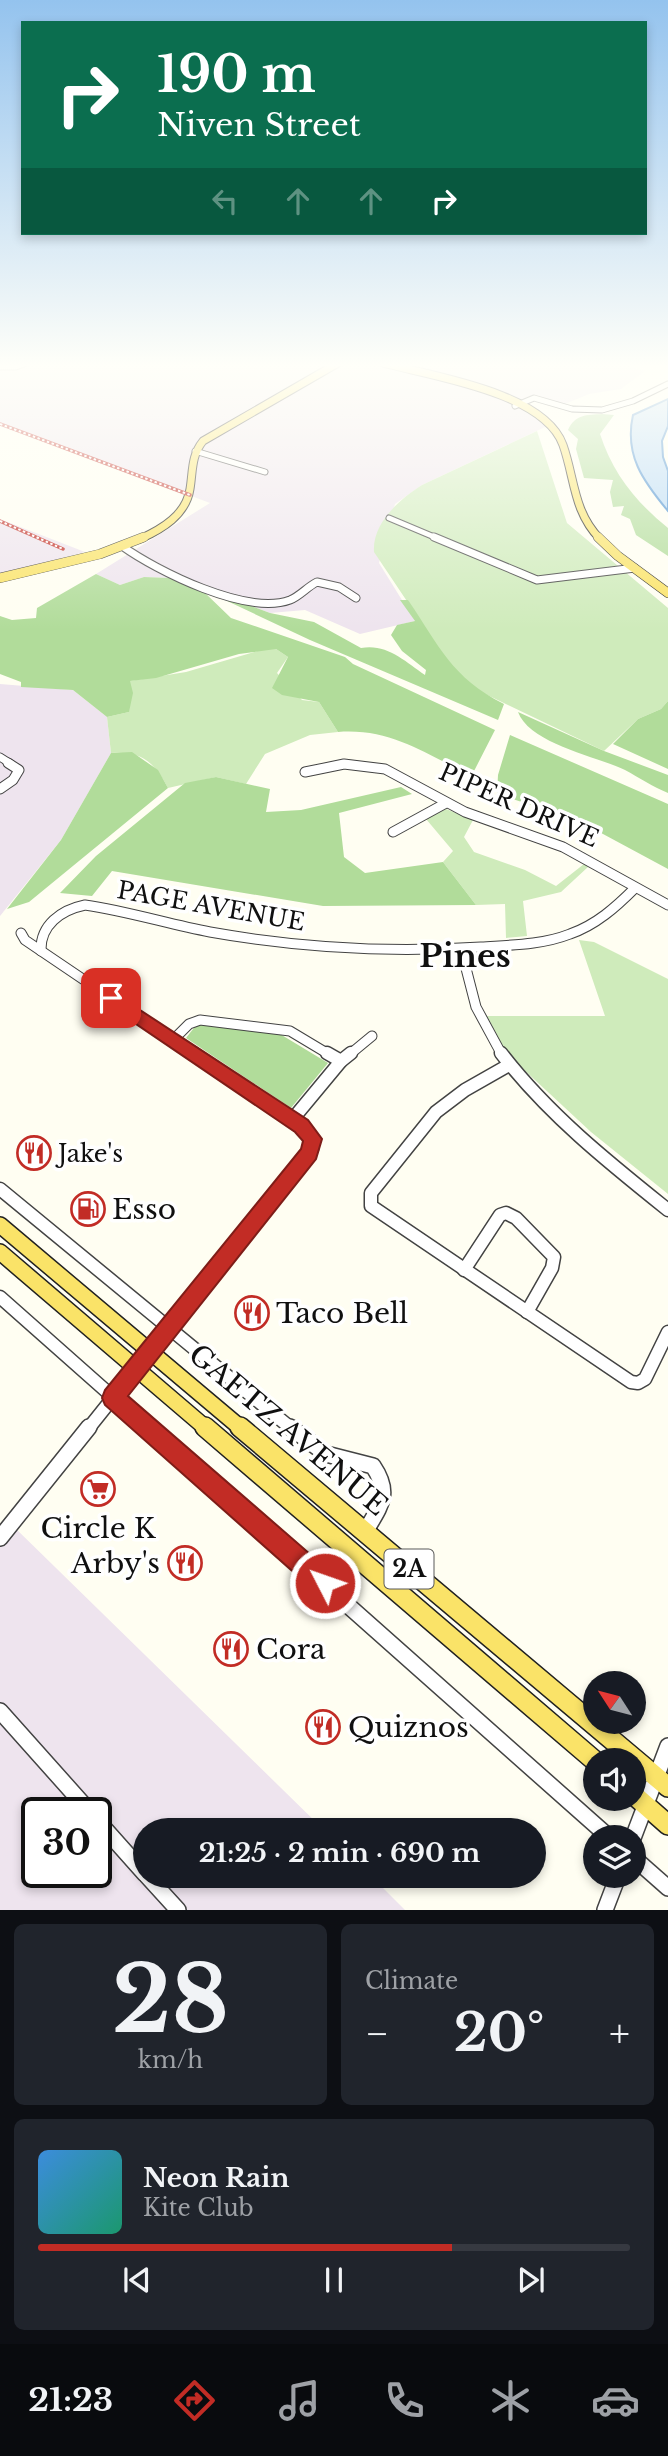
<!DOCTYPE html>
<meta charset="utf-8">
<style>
:root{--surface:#171b24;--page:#20242c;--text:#f1f3f6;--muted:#9ea1a6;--line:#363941;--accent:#c22c25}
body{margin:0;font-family:"Libre Baskerville",serif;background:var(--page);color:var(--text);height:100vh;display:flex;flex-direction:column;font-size:26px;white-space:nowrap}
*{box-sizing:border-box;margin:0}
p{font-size:23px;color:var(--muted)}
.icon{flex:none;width:38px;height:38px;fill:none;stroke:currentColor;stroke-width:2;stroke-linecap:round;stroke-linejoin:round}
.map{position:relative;height:1910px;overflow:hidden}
.details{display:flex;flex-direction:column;gap:14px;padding:14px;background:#0d0f14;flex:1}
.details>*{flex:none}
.guide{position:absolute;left:21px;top:21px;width:626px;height:214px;border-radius:0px;box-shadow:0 4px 10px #0003;background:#0b6e4f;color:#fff;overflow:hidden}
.needle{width:46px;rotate:306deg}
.fabs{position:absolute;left:583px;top:1671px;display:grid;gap:14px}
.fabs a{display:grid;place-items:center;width:63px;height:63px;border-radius:50%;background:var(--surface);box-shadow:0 4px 10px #0003;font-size:35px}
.speed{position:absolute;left:21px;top:1797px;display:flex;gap:14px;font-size:35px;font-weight:700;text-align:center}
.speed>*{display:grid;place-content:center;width:91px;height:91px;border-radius:50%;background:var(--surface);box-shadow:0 4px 10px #0003;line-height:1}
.speed .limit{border:4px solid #111;border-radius:10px;background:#fff;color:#111}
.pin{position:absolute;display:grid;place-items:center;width:60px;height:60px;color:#fff;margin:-30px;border-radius:14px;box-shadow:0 4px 10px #0006}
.me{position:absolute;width:77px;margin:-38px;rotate:311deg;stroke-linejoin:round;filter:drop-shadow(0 0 5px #0008)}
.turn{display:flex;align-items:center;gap:24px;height:147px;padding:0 21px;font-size:32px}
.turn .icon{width:91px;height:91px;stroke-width:2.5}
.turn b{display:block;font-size:49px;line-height:60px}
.lanes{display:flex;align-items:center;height:66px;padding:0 21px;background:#0003;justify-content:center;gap:35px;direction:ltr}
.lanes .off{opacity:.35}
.big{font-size:52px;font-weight:700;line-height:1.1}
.details .tile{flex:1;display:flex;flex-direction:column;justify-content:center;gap:10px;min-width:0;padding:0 24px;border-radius:10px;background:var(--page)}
.details .dial{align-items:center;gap:0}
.dial b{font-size:91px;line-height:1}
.song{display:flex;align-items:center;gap:21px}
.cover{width:84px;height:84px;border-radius:10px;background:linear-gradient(135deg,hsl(210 70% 55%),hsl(160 70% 35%))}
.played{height:7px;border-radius:4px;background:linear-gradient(90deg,var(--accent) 70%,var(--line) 70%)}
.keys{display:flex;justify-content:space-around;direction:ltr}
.heat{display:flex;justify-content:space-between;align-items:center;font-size:38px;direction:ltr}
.details .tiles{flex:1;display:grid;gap:14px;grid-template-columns:1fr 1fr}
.tile:last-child{grid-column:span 2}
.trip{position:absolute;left:133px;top:1818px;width:413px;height:70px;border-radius:35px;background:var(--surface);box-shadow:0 4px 10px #0003;font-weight:700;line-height:70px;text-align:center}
.dock{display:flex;height:112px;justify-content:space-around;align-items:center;background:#090b0e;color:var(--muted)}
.dock .icon{width:49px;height:49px}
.dock .selected{color:var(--accent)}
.dock b{font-size:32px;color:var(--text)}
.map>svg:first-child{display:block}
.industrial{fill:#eee4ee;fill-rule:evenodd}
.green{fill:#cfebbb}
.forest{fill:#b1dc9a}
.water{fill:#b6d9f7;stroke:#3c87cf;stroke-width:2}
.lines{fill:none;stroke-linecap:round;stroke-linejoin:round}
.minor-far4-casing{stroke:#434343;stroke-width:7}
.minor-far3-casing{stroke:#434343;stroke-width:9}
.minor-far2-casing{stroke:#434343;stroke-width:11}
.minor-far1-casing{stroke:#434343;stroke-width:15}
.minor-casing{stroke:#434343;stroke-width:18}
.major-far3-casing{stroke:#212121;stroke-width:9}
.major-far2-casing{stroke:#212121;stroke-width:10}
.major-far1-casing{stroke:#212121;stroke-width:18}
.major-casing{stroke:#212121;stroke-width:22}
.minor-far4{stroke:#fff;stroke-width:5}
.minor-far3{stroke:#fff;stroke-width:7}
.minor-far2{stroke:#fff;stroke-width:9}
.minor-far1{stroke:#fff;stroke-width:12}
.minor{stroke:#fff;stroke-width:15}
.major-far3{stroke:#fae368;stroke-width:7}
.major-far2{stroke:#fae368;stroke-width:9}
.major-far1{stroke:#fae368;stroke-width:15}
.major{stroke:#fae368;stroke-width:19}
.rail-casing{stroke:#c22c25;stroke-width:3.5}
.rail{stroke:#fff;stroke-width:2;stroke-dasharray:2.5;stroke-linecap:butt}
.route{fill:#c22c25;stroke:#7e1d18;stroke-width:2}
.labels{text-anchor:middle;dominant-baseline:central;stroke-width:7;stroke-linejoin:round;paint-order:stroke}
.shield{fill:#fff;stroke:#585858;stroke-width:2}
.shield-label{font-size:23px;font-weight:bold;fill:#101010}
.street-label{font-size:24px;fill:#101010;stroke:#fff}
.poi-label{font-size:24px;fill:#101010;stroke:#fff;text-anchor:start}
.near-poi-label{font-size:28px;fill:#101010;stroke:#fff;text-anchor:start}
.near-street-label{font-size:28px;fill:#101010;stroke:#fff}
.district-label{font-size:32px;font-weight:bold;fill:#101010;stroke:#fff}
</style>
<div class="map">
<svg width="668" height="1910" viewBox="0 0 668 1910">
<rect width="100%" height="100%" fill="#fffef2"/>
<g class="industrial">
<polygon points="0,363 614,363 645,371 621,389 589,394 560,406 537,397 516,406 547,426 422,485 395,504 379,563 415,621 360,634 305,610 270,613 241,602 225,600 171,578 144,577 120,585 96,574 210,503 0,424"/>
<polygon points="0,519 85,552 0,575"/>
<polygon points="0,684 73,690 107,717 111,753 61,840 0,916"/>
<path d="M11 1524 324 1830H145V1876H371L405 1910H0V1538ZM37 1813H96V1872H37Z"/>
</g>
<g class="green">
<path d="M537 431 567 523 668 608V701L661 709 638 719 604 751 479 691 451 667 374 552C372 523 400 499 422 485Z"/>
<path d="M268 648 276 649 288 657 277 673 302 700 319 702 338 732 310 735 265 754 246 784 216 777 168 788C154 762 142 751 111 753L107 717 129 712 130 681 186 672Z"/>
<polygon points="446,809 473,820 464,837 474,852 525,870 556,886 584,864 588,867 561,892 523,901 527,936 506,938 505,904 476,905 443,862 453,851 426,819"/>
<polygon points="579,940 594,942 668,979 668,1194 591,1132 507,1054 487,1016 605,1016"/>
</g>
<g class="forest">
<path d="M602 414 614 415 600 434C613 474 636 502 668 528V556L636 535 630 519 621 515 624 506 613 507 610 492 613 480 584 478 576 449 578 439 568 430C575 414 587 415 602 414Z"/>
<path d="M96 574 120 585 144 577 171 578 203 591 231 618 345 657 353 664 495 730 472 775C425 755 393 728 338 732L319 702 282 695 272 688 288 657 276 649 239 654 156 678 130 681 133 693 129 712 107 717 73 690 21 687V682L0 674V616L12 620 36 618 37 608Z"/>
<path d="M225 600 241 602 270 613 314 622 361 648C386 643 405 661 425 675L426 670 402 651 391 635 397 625 415 621 400 600H408C440 647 451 677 504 704L498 720 310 640Z"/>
<polygon points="668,701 668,769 613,744 638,719 661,709"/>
<path d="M518 712 604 751 668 775V793C653 787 640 778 625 770 596 756 530 744 518 712Z"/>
<polygon points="510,735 668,804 668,869 577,820 497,794 498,775"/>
<polygon points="132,752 158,770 168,788 29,902 7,909 61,840 111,753"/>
<polygon points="216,777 270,789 266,812 301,810 401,787 412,794 339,813 344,857 365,873 443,862 476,905 323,906 112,871 92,896 60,893 96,856 185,783"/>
<polygon points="197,1024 280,1034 328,1063 291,1108 186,1038"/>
</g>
<path class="water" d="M668 399V426L662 441 663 457 668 471V511C643 481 624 455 633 415Z"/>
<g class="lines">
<g class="minor-far4-casing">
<g id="minor-far4">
<polyline points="0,367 16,367 26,363"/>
<polyline points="515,406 534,398 572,409 602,410 633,401 668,384"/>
<polyline points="195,451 265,472"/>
<polyline points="389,518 439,539"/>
</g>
</g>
<g class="minor-far3-casing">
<g id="minor-far3">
<polyline points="434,537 537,580 635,568"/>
<path d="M122 546C157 571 247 616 290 600 300 596 307 587 317 582L339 587 356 598"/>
<polyline points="0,757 11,764"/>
<polyline points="343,764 346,764"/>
</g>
</g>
<g class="minor-far2-casing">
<g id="minor-far2">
<polyline points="305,772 344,764 385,769 465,812 563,847 668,905"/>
<polyline points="0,789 13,780 19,770 8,763"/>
<polyline points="393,832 446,803"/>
<polyline points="21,933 25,940 195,1055"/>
<polyline points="461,949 476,1007 502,1055"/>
<path d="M41 951C40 925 61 910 85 905 127 911 168 924 210 932 300 948 390 953 481 947 511 945 542 945 570 934 596 925 616 907 635 888"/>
<polyline points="173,1040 189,1024 200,1020 290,1031 330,1055"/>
<polyline points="349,1055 372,1036"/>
</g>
</g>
<g class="minor-far1-casing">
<g id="minor-far1">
<polyline points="327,1053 341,1061"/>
<path d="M501 1053C548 1114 608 1162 668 1210"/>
<polyline points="509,1065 465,1090 436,1112 371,1193 371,1206 631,1382 638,1383 645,1379 668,1332"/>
<polyline points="292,1120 341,1061 351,1053"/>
<polyline points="0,1189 292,1429"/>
<polyline points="464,1270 500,1215 506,1213 516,1218 554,1257 552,1268 527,1312"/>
<polyline points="0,1297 149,1429"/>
<polyline points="88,1429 312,1149 312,1139 304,1128 193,1053"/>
</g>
</g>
<g class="minor-casing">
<g id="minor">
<polyline points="147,1427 610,1838"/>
<path d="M290 1427 326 1454 373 1466C392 1494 380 1506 365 1532"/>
<polyline points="0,1538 89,1427"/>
<polyline points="0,1711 91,1813"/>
<polyline points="96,1819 145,1874"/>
<polyline points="633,1838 668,1746"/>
<polyline points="634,1858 668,1888"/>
<polyline points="147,1876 178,1910"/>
<polyline points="605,1910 618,1876"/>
</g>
</g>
<g class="major-far3-casing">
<g id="major-far3">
<path d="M383 363C431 376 544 392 563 445 575 479 573 511 600 539"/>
<path d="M140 539C162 529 186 515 190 489 193 471 191 456 203 441L338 363"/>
</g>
</g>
<g class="major-far2-casing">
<g id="major-far2">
<polyline points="598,537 618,556 668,593"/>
<polyline points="0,578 100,554 144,537"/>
</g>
</g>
<g class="major-far1-casing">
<g id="major-far1">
<polyline points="0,1225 242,1429"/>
<polyline points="0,1252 207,1429"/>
</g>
</g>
<g class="major-casing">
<g id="major">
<polyline points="205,1427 595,1761"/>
<polyline points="240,1427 668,1787"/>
<polyline points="634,1795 668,1825"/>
</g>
</g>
<use href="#minor-far4" class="minor-far4"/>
<use href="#minor-far3" class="minor-far3"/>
<use href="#minor-far2" class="minor-far2"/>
<use href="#minor-far1" class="minor-far1"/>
<use href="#minor" class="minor"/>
<use href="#major-far3" class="major-far3"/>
<use href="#major-far2" class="major-far2"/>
<use href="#major-far1" class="major-far1"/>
<use href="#major" class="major"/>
<g class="rail-casing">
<g id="rail">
<polyline points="0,424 190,495"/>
<polyline points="0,521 63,549"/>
</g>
</g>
<use href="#rail" class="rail"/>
</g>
<linearGradient id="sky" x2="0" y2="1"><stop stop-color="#94c3ee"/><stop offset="0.58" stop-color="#fffff9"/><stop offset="1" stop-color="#fffff9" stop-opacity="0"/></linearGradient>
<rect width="668" height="630" fill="url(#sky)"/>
<polygon class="route" points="111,991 308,1120 322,1139 316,1159 128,1396 333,1574 337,1583 333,1592 325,1595 316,1592 105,1405 102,1398 105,1390 301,1149 303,1141 295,1132 105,1003 103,998 105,993"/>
<defs>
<g id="restaurant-ring" transform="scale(1.75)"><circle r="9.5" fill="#fff" stroke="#c22c25" stroke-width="1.5"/><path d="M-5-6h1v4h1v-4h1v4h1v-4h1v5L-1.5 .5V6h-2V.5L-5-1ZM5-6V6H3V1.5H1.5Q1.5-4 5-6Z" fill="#c22c25"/></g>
<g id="fuel-ring" transform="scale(1.75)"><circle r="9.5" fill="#fff" stroke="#c22c25" stroke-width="1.5"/><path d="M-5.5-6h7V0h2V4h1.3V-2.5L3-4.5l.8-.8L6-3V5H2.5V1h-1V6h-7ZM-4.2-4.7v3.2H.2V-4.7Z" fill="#c22c25"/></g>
<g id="supermarket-ring" transform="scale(1.75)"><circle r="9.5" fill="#fff" stroke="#c22c25" stroke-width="1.5"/><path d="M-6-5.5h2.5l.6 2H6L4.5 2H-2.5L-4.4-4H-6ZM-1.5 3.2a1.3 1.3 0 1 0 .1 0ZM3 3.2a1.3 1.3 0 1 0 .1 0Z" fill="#c22c25"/></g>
</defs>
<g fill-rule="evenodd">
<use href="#restaurant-ring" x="34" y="1153"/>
<use href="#fuel-ring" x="88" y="1209"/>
<use href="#restaurant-ring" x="252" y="1313"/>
<use href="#supermarket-ring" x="98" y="1489"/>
<use href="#restaurant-ring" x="185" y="1563"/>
<use href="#restaurant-ring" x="231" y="1649"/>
<use href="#restaurant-ring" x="323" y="1727"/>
</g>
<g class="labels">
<rect class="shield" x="384.5" y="1549.5" width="49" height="39" rx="5"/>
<g class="shield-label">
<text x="409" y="1569">2A</text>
</g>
<g class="street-label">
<text transform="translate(519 805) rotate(24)">PIPER DRIVE</text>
<text transform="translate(211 906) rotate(10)">PAGE AVENUE</text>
</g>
<g class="poi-label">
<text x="58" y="1153">Jake's</text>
</g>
<g class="near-poi-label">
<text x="112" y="1209">Esso</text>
<text x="276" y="1313">Taco Bell</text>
<text x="98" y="1528" text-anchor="middle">Circle K</text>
<text x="160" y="1563" text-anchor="end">Arby's</text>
<text x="256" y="1649">Cora</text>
<text x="348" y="1727">Quiznos</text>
</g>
<g class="near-street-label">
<text transform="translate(288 1430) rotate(40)">GAETZ AVENUE</text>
</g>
<g class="district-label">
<text x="465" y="956">Pines</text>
</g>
</g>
</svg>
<div class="fabs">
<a><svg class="needle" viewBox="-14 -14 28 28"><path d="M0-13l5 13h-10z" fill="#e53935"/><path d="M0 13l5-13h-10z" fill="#9ea1a6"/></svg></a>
<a><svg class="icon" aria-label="sound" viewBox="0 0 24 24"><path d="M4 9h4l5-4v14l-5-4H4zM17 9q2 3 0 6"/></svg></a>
<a><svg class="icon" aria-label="layers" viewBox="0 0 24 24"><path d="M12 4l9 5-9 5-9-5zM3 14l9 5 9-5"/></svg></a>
</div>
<div class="speed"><div class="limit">30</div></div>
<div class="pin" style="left:111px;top:998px;background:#d93025"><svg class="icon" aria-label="arrive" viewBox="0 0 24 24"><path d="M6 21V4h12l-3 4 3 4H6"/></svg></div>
<svg class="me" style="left:325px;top:1583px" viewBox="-20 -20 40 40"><circle r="17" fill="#c22c25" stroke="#fff" stroke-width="3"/><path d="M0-11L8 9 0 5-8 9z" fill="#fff"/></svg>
<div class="trip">21:25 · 2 min · 690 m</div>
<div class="guide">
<div class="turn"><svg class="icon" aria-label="right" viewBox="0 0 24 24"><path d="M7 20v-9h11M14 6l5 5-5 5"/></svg><div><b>190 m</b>Niven Street</div></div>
<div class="lanes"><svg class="icon off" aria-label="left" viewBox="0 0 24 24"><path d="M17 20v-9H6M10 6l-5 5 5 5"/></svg><svg class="icon off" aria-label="ahead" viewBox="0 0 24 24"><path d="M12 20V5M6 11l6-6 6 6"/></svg><svg class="icon off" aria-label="ahead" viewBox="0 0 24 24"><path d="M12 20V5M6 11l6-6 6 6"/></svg><svg class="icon" aria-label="right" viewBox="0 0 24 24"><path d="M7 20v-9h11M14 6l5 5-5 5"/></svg></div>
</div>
</div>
<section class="details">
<div class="tiles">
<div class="tile dial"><b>28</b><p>km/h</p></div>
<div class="tile"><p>Climate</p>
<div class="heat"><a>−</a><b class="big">20°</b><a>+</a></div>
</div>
<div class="tile">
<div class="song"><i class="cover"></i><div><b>Neon Rain</b><p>Kite Club</p></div></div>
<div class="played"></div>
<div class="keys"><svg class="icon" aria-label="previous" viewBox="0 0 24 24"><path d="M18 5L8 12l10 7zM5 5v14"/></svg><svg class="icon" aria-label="pause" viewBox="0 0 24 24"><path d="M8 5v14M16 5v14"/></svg><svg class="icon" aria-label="next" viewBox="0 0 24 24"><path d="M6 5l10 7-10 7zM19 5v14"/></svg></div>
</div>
</div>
</section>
<nav class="dock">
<b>21:23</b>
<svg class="icon selected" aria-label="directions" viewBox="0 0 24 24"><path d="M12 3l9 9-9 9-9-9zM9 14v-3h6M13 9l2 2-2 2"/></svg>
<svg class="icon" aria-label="music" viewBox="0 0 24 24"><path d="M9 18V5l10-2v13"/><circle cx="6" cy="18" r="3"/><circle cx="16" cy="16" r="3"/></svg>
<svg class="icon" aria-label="phone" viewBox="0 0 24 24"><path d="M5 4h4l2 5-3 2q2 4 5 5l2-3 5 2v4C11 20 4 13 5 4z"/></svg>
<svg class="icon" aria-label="climate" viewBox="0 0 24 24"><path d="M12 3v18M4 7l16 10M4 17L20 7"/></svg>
<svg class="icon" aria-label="car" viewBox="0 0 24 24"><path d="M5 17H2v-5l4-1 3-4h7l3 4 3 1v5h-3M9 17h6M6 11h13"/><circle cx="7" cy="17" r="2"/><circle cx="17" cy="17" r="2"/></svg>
</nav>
